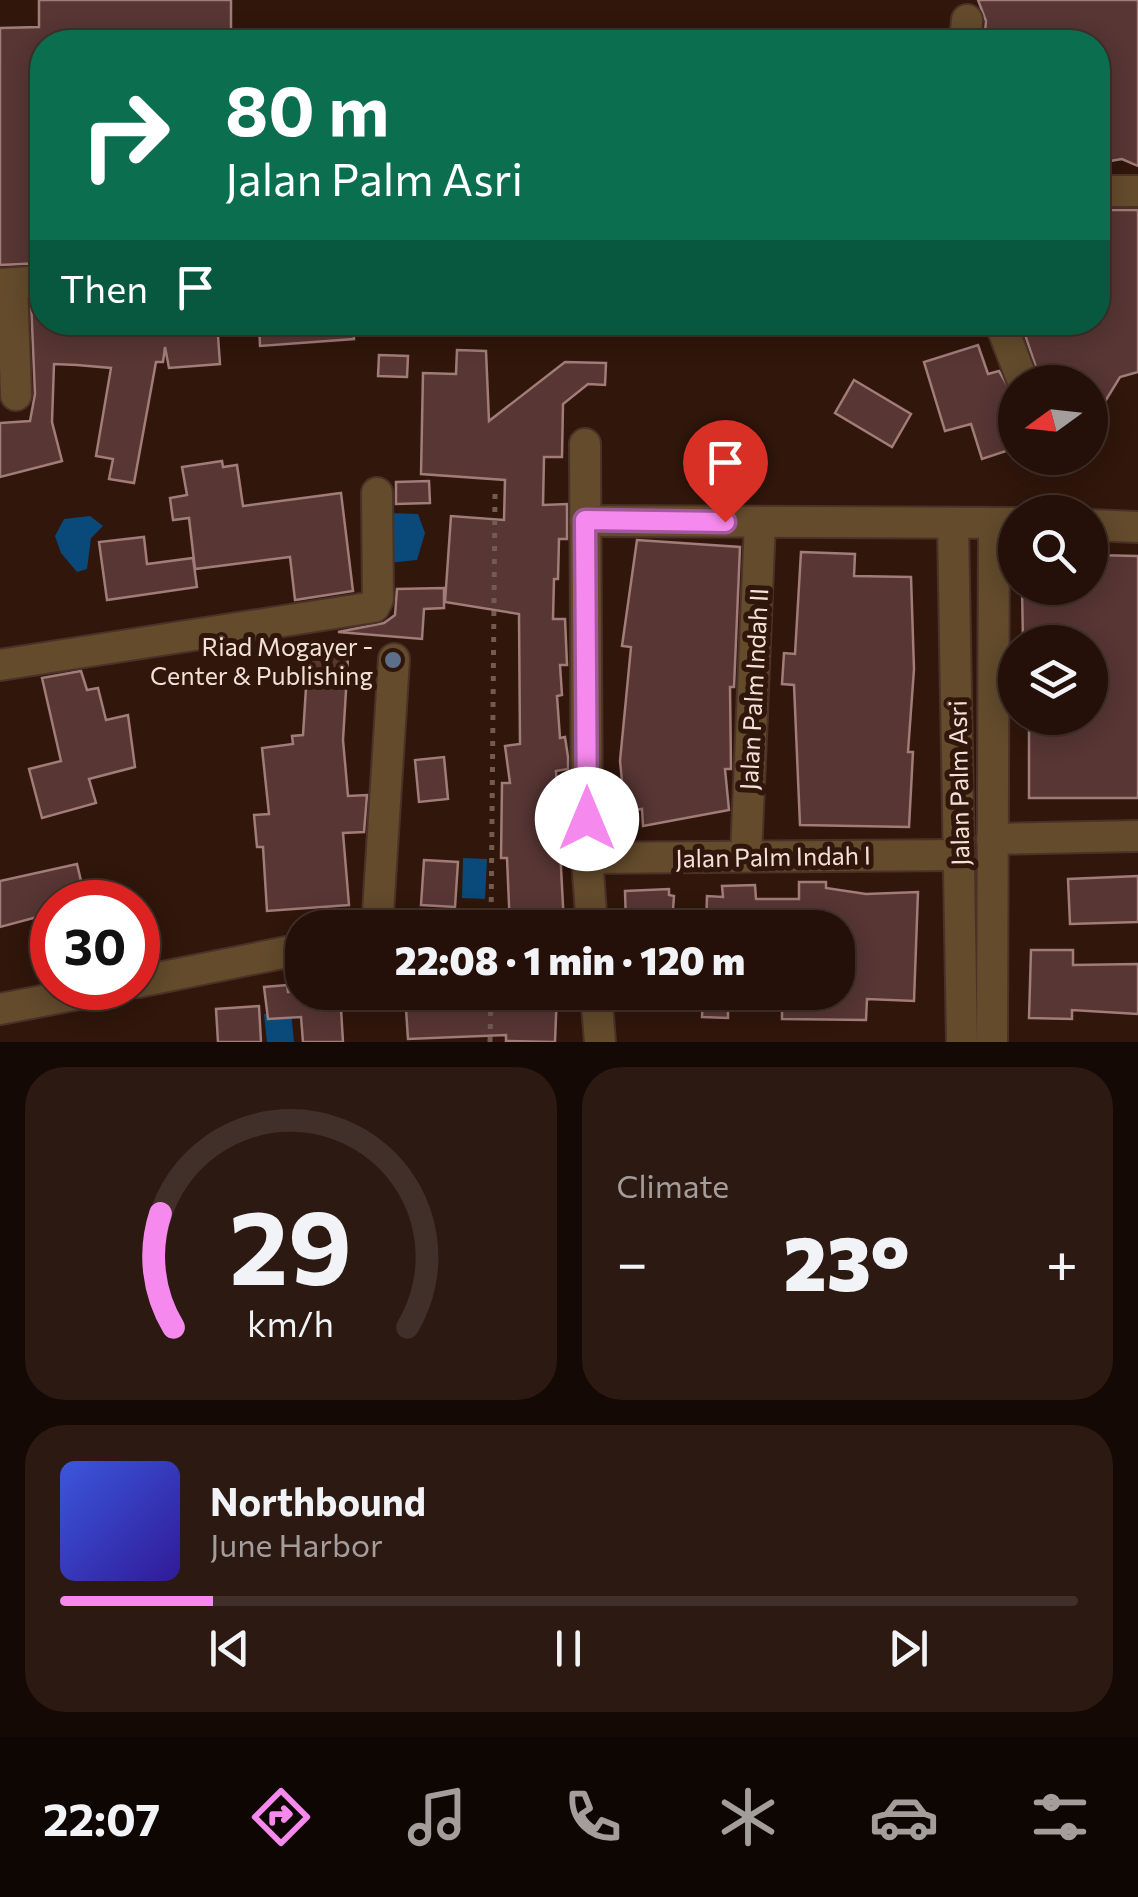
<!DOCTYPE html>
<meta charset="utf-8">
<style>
:root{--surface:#241008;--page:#2c1912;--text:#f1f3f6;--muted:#a39d9c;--line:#413029;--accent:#f689ed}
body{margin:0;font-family:Commissioner,sans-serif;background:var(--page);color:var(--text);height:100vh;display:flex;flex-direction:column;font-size:38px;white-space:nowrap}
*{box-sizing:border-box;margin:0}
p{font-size:32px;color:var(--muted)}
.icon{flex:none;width:55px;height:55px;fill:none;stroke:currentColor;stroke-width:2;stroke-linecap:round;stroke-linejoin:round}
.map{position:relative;height:1042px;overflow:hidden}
.panel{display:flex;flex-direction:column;gap:25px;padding:25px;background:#140904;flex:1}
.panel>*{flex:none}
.top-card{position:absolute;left:30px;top:30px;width:1080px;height:305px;border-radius:40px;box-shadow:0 5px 25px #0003,0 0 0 2px var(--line);background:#0b6e4f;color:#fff;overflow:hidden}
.needle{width:65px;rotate:255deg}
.fabs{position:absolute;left:998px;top:365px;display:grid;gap:20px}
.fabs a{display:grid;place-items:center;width:110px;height:110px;border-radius:50%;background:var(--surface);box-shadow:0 5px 25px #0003,0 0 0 2px var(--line);font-size:50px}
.speed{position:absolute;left:30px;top:880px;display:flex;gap:20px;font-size:50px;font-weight:700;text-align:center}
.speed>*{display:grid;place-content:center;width:130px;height:130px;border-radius:50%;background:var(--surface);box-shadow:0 5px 25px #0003,0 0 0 2px var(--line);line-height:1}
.speed .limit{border:15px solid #d22;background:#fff;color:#111}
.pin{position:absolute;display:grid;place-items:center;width:85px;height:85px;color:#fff;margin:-102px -42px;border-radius:50% 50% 50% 0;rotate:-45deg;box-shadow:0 0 10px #0007}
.pin .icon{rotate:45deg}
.me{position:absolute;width:110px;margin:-55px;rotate:0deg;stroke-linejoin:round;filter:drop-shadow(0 0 8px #0008)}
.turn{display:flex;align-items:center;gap:35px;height:210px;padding:0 30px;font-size:45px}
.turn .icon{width:130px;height:130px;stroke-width:2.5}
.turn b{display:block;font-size:70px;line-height:85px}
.then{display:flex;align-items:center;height:95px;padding:0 30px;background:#0003;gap:20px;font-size:38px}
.big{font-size:75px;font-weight:800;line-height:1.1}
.panel .widget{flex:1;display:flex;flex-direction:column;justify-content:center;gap:15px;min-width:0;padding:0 35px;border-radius:40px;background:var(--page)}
.panel .dial{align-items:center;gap:0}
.dial svg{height:260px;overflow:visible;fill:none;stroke:var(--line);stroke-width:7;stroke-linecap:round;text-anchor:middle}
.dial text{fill:var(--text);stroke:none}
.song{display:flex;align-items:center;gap:30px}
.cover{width:120px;height:120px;border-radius:15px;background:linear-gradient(135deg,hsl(230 70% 55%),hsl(250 70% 35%))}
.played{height:10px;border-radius:5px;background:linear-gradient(90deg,var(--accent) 15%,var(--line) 15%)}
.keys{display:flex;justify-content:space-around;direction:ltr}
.heat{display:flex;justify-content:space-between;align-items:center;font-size:55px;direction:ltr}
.panel .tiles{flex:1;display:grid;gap:25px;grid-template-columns:1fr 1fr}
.widget:last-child{grid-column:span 2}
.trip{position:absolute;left:285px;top:910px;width:570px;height:100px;border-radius:40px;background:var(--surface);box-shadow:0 5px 25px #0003,0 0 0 2px var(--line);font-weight:800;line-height:100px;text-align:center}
.tab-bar{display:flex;height:160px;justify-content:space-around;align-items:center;background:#0e0603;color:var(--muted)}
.tab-bar .icon{width:70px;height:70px}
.tab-bar .current{color:var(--accent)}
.tab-bar b{font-size:45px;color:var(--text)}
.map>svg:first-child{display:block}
.water{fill:#094a7a}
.building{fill:#573634;stroke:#a17c79;stroke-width:2.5}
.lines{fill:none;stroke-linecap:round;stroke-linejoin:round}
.street-casing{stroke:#4b3228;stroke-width:34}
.path{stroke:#725b51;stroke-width:5;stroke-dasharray:5 8;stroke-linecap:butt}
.street{stroke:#634b2c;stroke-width:30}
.route-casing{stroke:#a0599a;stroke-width:25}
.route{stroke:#f689ed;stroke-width:18}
.service-dot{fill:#5c6f8a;stroke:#30160b;stroke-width:4}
.labels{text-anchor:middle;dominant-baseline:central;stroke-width:10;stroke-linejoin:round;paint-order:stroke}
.poi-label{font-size:25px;fill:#f3e0d8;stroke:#30160b;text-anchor:end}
.street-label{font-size:25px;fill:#f3e0d8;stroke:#30160b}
</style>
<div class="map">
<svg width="1138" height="1042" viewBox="0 0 1138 1042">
<rect width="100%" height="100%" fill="#30160b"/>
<g class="water">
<polygon points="390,513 418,514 425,533 417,560 388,563"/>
<polygon points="90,516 103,526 91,538 87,569 77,572 61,553 55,536 64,519"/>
<polygon points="463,858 487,859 485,899 462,898"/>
<polygon points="291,1011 294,1042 267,1042 264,1014"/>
</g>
<g class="building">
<polygon points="39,0 231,0 231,42 42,42 42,58 38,58 42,263 0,265 0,28 39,27"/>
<polygon points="978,0 1138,0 1138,166 1122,159 1098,163 1098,42 984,42 986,21"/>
<polygon points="1098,210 1138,210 1138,372 1120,377 1090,426 1090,382 1041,382 1022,326 1098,322"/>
<polygon points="42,300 42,322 217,322 220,364 169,368 165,347 163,362 156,362 134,483 109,479 113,459 96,456 111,368 77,365 54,364 52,422 62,461 0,477 0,423 30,421 35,394 31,301"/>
<polygon points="259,322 353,322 354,339 260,346"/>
<polygon points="978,345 988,374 999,371 1015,398 1015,448 982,459 971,424 945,431 924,362"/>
<polygon points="457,350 486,351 489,421 565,362 606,363 605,385 588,384 563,404 562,457 544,457 543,505 567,504 567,539 559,539 558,579 554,579 553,619 565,619 567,665 560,665 562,695 557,696 560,738 565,737 568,757 568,769 556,771 564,925 510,928 507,858 501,858 502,783 510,783 505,746 520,744 519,614 445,602 451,516 504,520 505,480 421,474 423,373 456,374"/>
<polygon points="379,355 408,356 407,377 378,376"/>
<polygon points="854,380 911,414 892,447 835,413"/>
<polygon points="222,461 223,467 237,465 243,506 341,493 353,591 295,600 290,557 195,569 189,518 173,520 170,498 187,495 182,467"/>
<polygon points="429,481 430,503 396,504 396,482"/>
<polygon points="144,537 147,564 193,558 197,587 107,600 99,542"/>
<polygon points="637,540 740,547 734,687 730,687 731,769 725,769 729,810 643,826 642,809 625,811 620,761 631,647 622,646"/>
<polygon points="801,552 855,554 854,576 911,577 914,669 908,752 913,752 909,827 800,825 794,685 782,684 784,653 795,654"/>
<polygon points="1092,555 1138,556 1138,798 1029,798 1029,718 1090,718 1090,642 1023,642 1022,588 1092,588"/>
<polygon points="444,588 444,608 424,609 422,639 338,632 384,623 395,615 397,589"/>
<polygon points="308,656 348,658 343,740 348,796 367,795 364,832 343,833 349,905 267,911 263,847 257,847 254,815 269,814 262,748 293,744 292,736 303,735"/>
<polygon points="81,671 87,690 98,688 106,720 128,715 135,767 89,779 96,803 42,818 29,769 61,761 42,678"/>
<polygon points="444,757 448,799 419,802 415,760"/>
<polygon points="424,860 458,862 455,907 421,905"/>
<polygon points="77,864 86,902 52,902 52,913 0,927 0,881"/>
<polygon points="1138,876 1138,922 1070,924 1068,879"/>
<polygon points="799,882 826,882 826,888 866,894 918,892 914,1001 867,999 866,1020 782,1019 782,992 838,992 838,928 706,928 707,896 723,897 722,886 755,885 756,899 799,899"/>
<polygon points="669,889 669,895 674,896 672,923 626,925 625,891"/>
<polygon points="1031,950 1073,950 1073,965 1138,964 1138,1014 1072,1010 1072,1019 1029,1018"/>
<polygon points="287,985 288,992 340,992 343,1042 303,1042 301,1017 268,1019 264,987"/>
<polygon points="466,992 557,992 555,1042 506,1041 506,1035 408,1039 406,1009 467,1005"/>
<polygon points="703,992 728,992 728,1018 702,1017"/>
<polygon points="259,1006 261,1042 218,1042 216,1009"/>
</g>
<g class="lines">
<g class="street-casing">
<g id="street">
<polyline points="965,42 967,20"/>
<polyline points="1098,191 1138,191"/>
<polyline points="12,283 16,395"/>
<polyline points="0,284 42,281"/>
<polyline points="1000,322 1023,382"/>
<polyline points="585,444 587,858 592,928"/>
<polyline points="585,521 1015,523"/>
<polyline points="953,525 962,1042"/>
<polyline points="1090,525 1138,527"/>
<polyline points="0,665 374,607 378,599 377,493"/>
<polyline points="992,839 1138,836"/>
<polyline points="746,856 760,522"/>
<polyline points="587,858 959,855"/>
<polyline points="377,928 394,659"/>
<polyline points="138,982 302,949"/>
<polyline points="596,992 600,1042"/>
<polyline points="0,1009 110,988"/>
<polyline points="992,1042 994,523"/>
</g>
</g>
<g class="path">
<polyline points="491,928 495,493"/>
<polyline points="490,1042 491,992"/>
</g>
<use href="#street" class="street"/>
</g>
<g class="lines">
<g class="route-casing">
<polyline id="route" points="587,819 585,520 725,522"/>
</g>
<use href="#route" class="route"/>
</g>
<circle class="service-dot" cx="393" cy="660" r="10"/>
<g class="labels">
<g class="poi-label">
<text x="373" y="646">Riad Mogayer -<tspan x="373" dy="29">Center &amp; Publishing</tspan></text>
</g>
<g class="street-label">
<text transform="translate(753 689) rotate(-87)">Jalan Palm Indah II</text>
<text transform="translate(958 783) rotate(-91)">Jalan Palm Asri</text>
<text transform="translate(773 856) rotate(-1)">Jalan Palm Indah I</text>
</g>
</g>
</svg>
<div class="fabs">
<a><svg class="needle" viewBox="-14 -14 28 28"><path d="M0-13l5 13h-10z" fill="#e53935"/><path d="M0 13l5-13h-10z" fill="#a39d9c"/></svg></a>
<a><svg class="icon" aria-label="search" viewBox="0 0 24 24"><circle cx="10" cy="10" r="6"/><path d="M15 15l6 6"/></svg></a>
<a><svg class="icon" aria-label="layers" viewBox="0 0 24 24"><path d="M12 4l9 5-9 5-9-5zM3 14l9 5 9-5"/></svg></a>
</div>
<div class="speed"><div class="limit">30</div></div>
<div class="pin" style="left:725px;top:522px;background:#d93025"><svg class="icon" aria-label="arrive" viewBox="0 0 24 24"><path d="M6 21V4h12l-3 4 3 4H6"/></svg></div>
<svg class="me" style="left:587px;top:819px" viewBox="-20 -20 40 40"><circle r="19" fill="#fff"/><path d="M0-13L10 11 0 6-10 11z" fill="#f689ed"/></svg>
<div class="trip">22:08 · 1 min · 120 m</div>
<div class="top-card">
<div class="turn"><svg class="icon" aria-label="right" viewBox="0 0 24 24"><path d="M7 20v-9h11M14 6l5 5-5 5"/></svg><div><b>80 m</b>Jalan Palm Asri</div></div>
<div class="then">Then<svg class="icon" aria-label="arrive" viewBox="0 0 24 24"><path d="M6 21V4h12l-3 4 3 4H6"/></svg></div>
</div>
</div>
<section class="panel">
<div class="tiles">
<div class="widget dial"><svg viewBox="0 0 100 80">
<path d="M14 69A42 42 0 1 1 86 69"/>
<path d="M14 69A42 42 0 0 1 10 34" stroke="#f689ed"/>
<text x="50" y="56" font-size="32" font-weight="700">29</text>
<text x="50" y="72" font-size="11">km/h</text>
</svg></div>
<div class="widget"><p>Climate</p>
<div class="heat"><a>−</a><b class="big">23°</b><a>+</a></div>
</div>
<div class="widget">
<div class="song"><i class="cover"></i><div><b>Northbound</b><p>June Harbor</p></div></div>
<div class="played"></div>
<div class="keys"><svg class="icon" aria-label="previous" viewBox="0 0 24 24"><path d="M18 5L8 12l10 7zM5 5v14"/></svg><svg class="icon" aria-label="pause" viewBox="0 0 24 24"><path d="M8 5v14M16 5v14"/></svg><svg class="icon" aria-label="next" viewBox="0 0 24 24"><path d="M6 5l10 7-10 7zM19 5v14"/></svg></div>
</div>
</div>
</section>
<nav class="tab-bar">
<b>22:07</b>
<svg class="icon current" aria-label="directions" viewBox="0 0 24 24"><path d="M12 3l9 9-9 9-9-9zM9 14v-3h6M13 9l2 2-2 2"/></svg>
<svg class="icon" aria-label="music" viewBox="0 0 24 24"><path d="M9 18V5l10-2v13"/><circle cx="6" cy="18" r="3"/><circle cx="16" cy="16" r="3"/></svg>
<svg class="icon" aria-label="phone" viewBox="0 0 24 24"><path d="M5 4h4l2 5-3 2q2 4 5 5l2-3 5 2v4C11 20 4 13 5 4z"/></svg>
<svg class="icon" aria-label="climate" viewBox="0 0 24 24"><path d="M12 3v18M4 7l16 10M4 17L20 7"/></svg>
<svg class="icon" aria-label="car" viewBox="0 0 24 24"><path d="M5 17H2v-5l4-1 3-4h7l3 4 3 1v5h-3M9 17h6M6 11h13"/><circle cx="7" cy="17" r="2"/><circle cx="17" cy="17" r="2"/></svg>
<svg class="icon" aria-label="filters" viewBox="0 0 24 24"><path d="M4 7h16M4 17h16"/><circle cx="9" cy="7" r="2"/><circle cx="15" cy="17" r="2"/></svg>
</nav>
